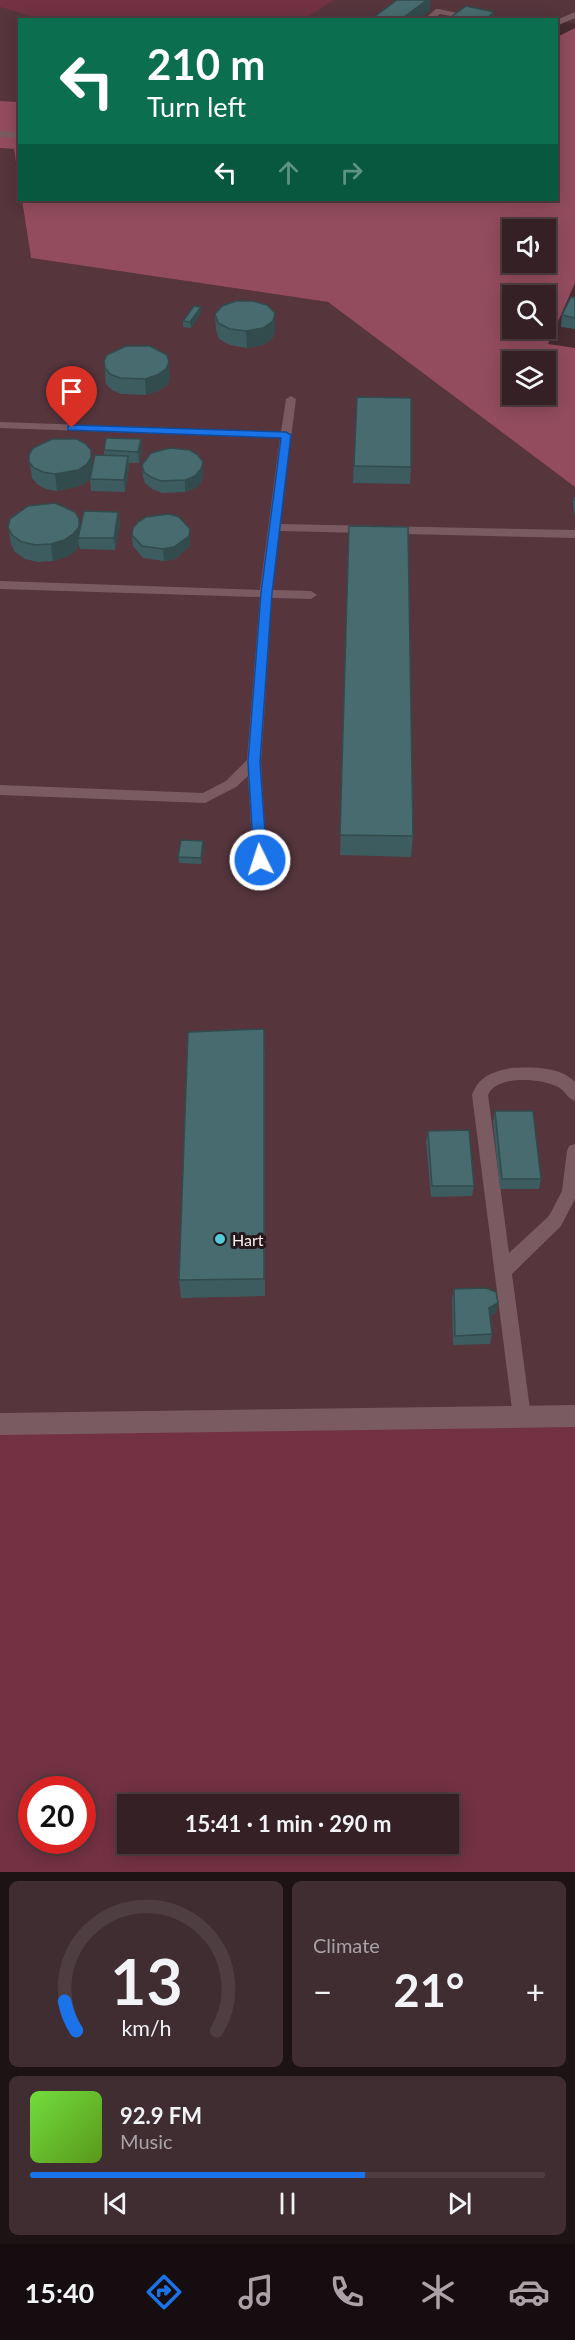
<!DOCTYPE html>
<meta charset="utf-8">
<style>
:root{--surface:#342025;--page:#3f2d32;--text:#f1f3f6;--muted:#a9a3a7;--line:#4e3e42;--accent:#1a73e8}
body{margin:0;font-family:Lato,sans-serif;background:var(--page);color:var(--text);height:100vh;display:flex;flex-direction:column;font-size:22px;white-space:nowrap}
*{box-sizing:border-box;margin:0}
p{font-size:20px;color:var(--muted)}
.icon{flex:none;width:33px;height:33px;fill:none;stroke:currentColor;stroke-width:2;stroke-linecap:round;stroke-linejoin:round}
.map{position:relative;height:1872px;overflow:hidden}
.sheet{display:flex;flex-direction:column;gap:9px;padding:9px;background:#1d1214;flex:1}
.sheet>*{flex:none}
.banner{position:absolute;left:18px;top:18px;width:540px;height:183px;border-radius:0px;box-shadow:0 3px 15px #0003,0 0 0 2px var(--line);background:#0b6e4f;color:#fff;overflow:hidden}
.buttons{position:absolute;left:502px;top:219px;display:grid;gap:12px}
.buttons a{display:grid;place-items:center;width:54px;height:54px;border-radius:0px;background:var(--surface);box-shadow:0 3px 15px #0003,0 0 0 2px var(--line);font-size:30px}
.speed{position:absolute;left:18px;top:1776px;display:flex;gap:12px;font-size:30px;font-weight:700;text-align:center}
.speed>*{display:grid;place-content:center;width:78px;height:78px;border-radius:50%;background:var(--surface);box-shadow:0 3px 15px #0003,0 0 0 2px var(--line);line-height:1}
.speed .limit{border:9px solid #d22;background:#fff;color:#111}
.pin{position:absolute;display:grid;place-items:center;width:51px;height:51px;color:#fff;margin:-62px -26px;border-radius:50% 50% 50% 0;rotate:-45deg;box-shadow:0 0 6px #0007}
.pin .icon{rotate:45deg}
.me{position:absolute;width:66px;margin:-33px;rotate:356deg;stroke-linejoin:round;filter:drop-shadow(0 0 4px #0008)}
.turn{display:flex;align-items:center;gap:21px;height:126px;padding:0 30px;font-size:27px}
.turn .icon{width:78px;height:78px;stroke-width:2.5}
.turn b{display:block;font-size:42px;line-height:51px}
.lanes{display:flex;align-items:center;height:57px;padding:0 30px;background:#0003;justify-content:center;gap:30px;direction:ltr}
.lanes .off{opacity:.35}
.big{font-size:45px;font-weight:700;line-height:1.1}
.sheet .widget{flex:1;display:flex;flex-direction:column;justify-content:center;gap:9px;min-width:0;padding:0 21px;border-radius:9px;background:var(--page)}
.sheet .dial{align-items:center;gap:0}
.dial svg{height:156px;overflow:visible;fill:none;stroke:var(--line);stroke-width:7;stroke-linecap:round;text-anchor:middle}
.dial text{fill:var(--text);stroke:none}
.song{display:flex;align-items:center;gap:18px}
.cover{width:72px;height:72px;border-radius:9px;background:linear-gradient(135deg,hsl(100 70% 55%),hsl(90 70% 35%))}
.played{height:6px;border-radius:3px;background:linear-gradient(90deg,var(--accent) 65%,var(--line) 65%)}
.keys{display:flex;justify-content:space-around;direction:ltr}
.heat{display:flex;justify-content:space-between;align-items:center;font-size:33px;direction:ltr}
.sheet .tiles{flex:1;display:grid;gap:9px;grid-template-columns:1fr 1fr}
.widget:last-child{grid-column:span 2}
.trip{position:absolute;left:117px;top:1794px;width:342px;height:60px;border-radius:0px;background:var(--surface);box-shadow:0 3px 15px #0003,0 0 0 2px var(--line);font-weight:700;line-height:60px;text-align:center}
.dock{display:flex;height:96px;justify-content:space-around;align-items:center;background:#150d0f;color:var(--muted)}
.dock .icon{width:42px;height:42px}
.dock .current{color:var(--accent)}
.dock b{font-size:27px;color:var(--text)}
.map>svg:first-child{display:block}
.built{fill:#56353d}
.green{fill:#723243;fill-rule:evenodd}
.forest{fill:#924c5e;fill-rule:evenodd}
.lines{fill:none;stroke-linecap:round;stroke-linejoin:round}
.lane{fill:#7b5b62;fill-rule:evenodd}
.street{fill:#7b5b62;fill-rule:evenodd}
.wall{fill:#3d5c5f}
.shaded-wall{fill:#324b4d}
.building{fill:#476b6e;stroke:#324b4d;stroke-width:1.5}
.route{fill:#1a73e8;stroke:#114b97;stroke-width:1.5}
.poi-dot{fill:#52ccd6;stroke:#24181b;stroke-width:2}
.labels{text-anchor:middle;dominant-baseline:central;stroke-width:6;stroke-linejoin:round;paint-order:stroke}
.poi-label{font-size:16px;fill:#fdeef1;stroke:#24181b;text-anchor:start}
</style>
<div class="map">
<svg width="575" height="1872" viewBox="0 0 575 1872">
<rect width="100%" height="100%" fill="#462b31"/>
<g class="built">
<polygon points="0,0 575,0 575,24 538,16 530,20 20,20 19,102 0,101"/>
<polygon points="0,148 14,149 20,200 22,200 31,258 328,302 575,487 575,1416 0,1425"/>
</g>
<g class="green">
<polygon points="0,0 334,0 303,20 44,20 0,7"/>
<path d="M575 1416V1872H0V1425ZM32 1790H82V1840H32ZM128 1804H448V1844H128Z"/>
</g>
<g class="forest">
<path d="M575 28V283L548 344 575 348V487L328 302 31 258 22 200H556L557 37ZM513 230H546V262H513ZM513 296H546V328H513ZM513 362H546V394H513Z"/>
<polygon points="0,101 19,102 19,184 14,149 0,148"/>
</g>
<g class="lines">
<g class="lane">
<polygon points="436,9 439,9 490,20 471,20 440,14 433,20 423,20"/>
<polygon points="0,131 20,132 20,138 0,137"/>
<polygon points="291,396 296,399 280,524 575,530 575,538 279,531 273,590 311,591 317,595 311,599 272,598 261,762 267,860 265,864 260,865 253,860 248,776 236,787 205,803 0,795 0,785 203,793 226,781 247,760 260,597 0,589 0,581 260,590 280,438 0,428 0,422 281,432 286,399"/>
<path d="M511 1068C531 1067 560 1066 575 1082V1101C566 1098 565 1089 556 1086 540 1078 496 1075 488 1095L509 1253 549 1216 562 1191 567 1151 569 1146 575 1144V1199L561 1226 512 1274 531 1417 529 1423 522 1426 515 1423 513 1417 472 1095C479 1076 492 1072 511 1068Z"/>
</g>
<g class="street">
<polygon points="575,12 575,18 556,26 556,20"/>
<polygon points="575,1405 575,1427 0,1435 0,1413"/>
</g>
</g>
<g class="wall">
<polygon points="575,298 575,329 561,327 562,315"/>
<polygon points="201,313 191,328 183,327 183,321"/>
<polygon points="215,314 275,329 273,338 263,345 247,348 230,345 219,339 216,330"/>
<polygon points="104,361 170,378 167,385 158,391 146,395 121,394 112,390 106,384"/>
<polygon points="357,397 411,467 410,484 353,483"/>
<polygon points="141,439 142,451 139,463 129,463 129,468 125,492 91,491 90,479 89,480 80,486 57,491 46,489 37,484 32,478 29,455 93,466 104,455 104,450"/>
<polygon points="203,462 203,474 202,481 196,488 185,492 162,493 152,489 145,483 143,477 142,465"/>
<polygon points="574,497 575,497 575,517 573,503"/>
<polygon points="118,512 120,524 115,550 80,549 79,545 75,551 66,557 53,561 38,562 25,559 15,552 11,544 8,527 79,519 80,529"/>
<polygon points="349,526 413,836 411,857 340,855"/>
<polygon points="132,535 190,541 189,547 175,559 164,561 143,558 133,546"/>
<polygon points="204,847 201,864 179,863 178,857"/>
<polygon points="265,1049 265,1296 181,1298 179,1280"/>
<polygon points="495,1111 541,1179 539,1189 500,1189 493,1122"/>
<polygon points="428,1131 474,1186 472,1196 431,1197 426,1141"/>
<polygon points="454,1289 496,1313 490,1316 492,1334 490,1344 453,1345 452,1299"/>
</g>
<g class="shaded-wall">
<polygon points="427,0 431,0 430,11 419,20 400,20"/>
<polygon points="494,12 494,20 484,20"/>
<polygon points="201,307 201,313 191,328 190,322"/>
<polygon points="275,313 275,329 273,338 263,345 247,348 246,331"/>
<polygon points="169,362 170,378 167,385 158,391 146,395 145,379"/>
<polygon points="141,439 142,451 139,463 138,452"/>
<polygon points="91,450 93,474 89,480 80,486 57,491 55,474"/>
<polygon points="128,456 129,468 125,492 124,480"/>
<polygon points="203,462 203,474 202,481 196,488 185,492 185,480"/>
<polygon points="118,512 120,524 115,550 114,538"/>
<polygon points="79,519 81,536 78,538 79,545 75,551 66,557 53,561 51,544"/>
<polygon points="190,529 190,541 189,547 175,559 164,561 163,549"/>
<polygon points="203,841 204,847 201,864 201,858"/>
<polygon points="498,1303 496,1313 487,1318 489,1308"/>
</g>
<g class="building">
<polygon points="397,0 427,0 400,20 370,20"/>
<polygon points="466,6 494,12 484,20 447,20"/>
<polygon points="571,297 575,298 575,318 562,315"/>
<polygon points="236,301 252,301 267,305 275,313 273,321 263,328 246,331 230,329 218,323 215,314 222,306"/>
<polygon points="194,306 201,307 190,322 183,321"/>
<polygon points="126,346 150,346 167,355 169,362 166,369 157,375 145,379 120,378 110,374 105,368 104,361 107,355"/>
<polygon points="357,397 411,398 411,467 354,466"/>
<polygon points="106,438 141,439 138,452 104,450"/>
<polygon points="52,439 77,439 86,444 91,450 91,457 87,464 78,470 55,474 43,472 34,468 29,462 29,455 33,448"/>
<polygon points="170,448 190,450 198,455 203,462 201,469 195,476 185,480 161,481 151,477 144,472 142,465 151,453"/>
<polygon points="95,455 128,456 124,480 90,479"/>
<polygon points="55,503 75,512 79,519 79,527 73,534 64,540 51,544 36,545 22,542 12,535 8,527 10,519 28,506"/>
<polygon points="84,511 118,512 114,538 78,538"/>
<polygon points="169,514 179,517 190,529 189,536 174,547 163,549 142,546 132,535 133,528 138,522 146,517"/>
<polygon points="349,526 408,527 413,836 340,835"/>
<polygon points="181,840 203,841 201,858 178,857"/>
<polygon points="264,1029 264,1279 179,1280 188,1032"/>
<polygon points="495,1111 533,1111 541,1179 502,1179"/>
<polygon points="469,1130 474,1186 432,1186 428,1131"/>
<polygon points="486,1288 496,1292 498,1303 489,1308 492,1334 455,1336 454,1289"/>
</g>
<polygon class="route" points="72,425 286,432 291,435 272,593 260,762 267,860 265,863 255,863 254,860 248,762 261,593 281,438 68,430 68,426"/>
<circle class="poi-dot" cx="220" cy="1239" r="6"/>
<g class="labels">
<g class="poi-label">
<text x="232" y="1239">Hart</text>
</g>
</g>
</svg>
<div class="buttons">
<a><svg class="icon" aria-label="sound" viewBox="0 0 24 24"><path d="M4 9h4l5-4v14l-5-4H4zM17 9q2 3 0 6"/></svg></a>
<a><svg class="icon" aria-label="search" viewBox="0 0 24 24"><circle cx="10" cy="10" r="6"/><path d="M15 15l6 6"/></svg></a>
<a><svg class="icon" aria-label="layers" viewBox="0 0 24 24"><path d="M12 4l9 5-9 5-9-5zM3 14l9 5 9-5"/></svg></a>
</div>
<div class="speed"><div class="limit">20</div></div>
<div class="pin" style="left:72px;top:428px;background:#d93025"><svg class="icon" aria-label="arrive" viewBox="0 0 24 24"><path d="M6 21V4h12l-3 4 3 4H6"/></svg></div>
<svg class="me" style="left:260px;top:860px" viewBox="-20 -20 40 40"><circle r="17" fill="#1a73e8" stroke="#fff" stroke-width="3"/><path d="M0-11L8 9 0 5-8 9z" fill="#fff"/></svg>
<div class="trip">15:41 · 1 min · 290 m</div>
<div class="banner">
<div class="turn"><svg class="icon" aria-label="left" viewBox="0 0 24 24"><path d="M17 20v-9H6M10 6l-5 5 5 5"/></svg><div><b>210 m</b>Turn left</div></div>
<div class="lanes"><svg class="icon" aria-label="left" viewBox="0 0 24 24"><path d="M17 20v-9H6M10 6l-5 5 5 5"/></svg><svg class="icon off" aria-label="ahead" viewBox="0 0 24 24"><path d="M12 20V5M6 11l6-6 6 6"/></svg><svg class="icon off" aria-label="right" viewBox="0 0 24 24"><path d="M7 20v-9h11M14 6l5 5-5 5"/></svg></div>
</div>
</div>
<section class="sheet">
<div class="tiles">
<div class="widget dial"><svg viewBox="0 0 100 80">
<path d="M14 69A42 42 0 1 1 86 69"/>
<path d="M14 69A42 42 0 0 1 8 54" stroke="#1a73e8"/>
<text x="50" y="56" font-size="32" font-weight="700">13</text>
<text x="50" y="72" font-size="11">km/h</text>
</svg></div>
<div class="widget"><p>Climate</p>
<div class="heat"><a>−</a><b class="big">21°</b><a>+</a></div>
</div>
<div class="widget">
<div class="song"><i class="cover"></i><div><b>92.9 FM</b><p>Music</p></div></div>
<div class="played"></div>
<div class="keys"><svg class="icon" aria-label="previous" viewBox="0 0 24 24"><path d="M18 5L8 12l10 7zM5 5v14"/></svg><svg class="icon" aria-label="pause" viewBox="0 0 24 24"><path d="M8 5v14M16 5v14"/></svg><svg class="icon" aria-label="next" viewBox="0 0 24 24"><path d="M6 5l10 7-10 7zM19 5v14"/></svg></div>
</div>
</div>
</section>
<nav class="dock">
<b>15:40</b>
<svg class="icon current" aria-label="directions" viewBox="0 0 24 24"><path d="M12 3l9 9-9 9-9-9zM9 14v-3h6M13 9l2 2-2 2"/></svg>
<svg class="icon" aria-label="music" viewBox="0 0 24 24"><path d="M9 18V5l10-2v13"/><circle cx="6" cy="18" r="3"/><circle cx="16" cy="16" r="3"/></svg>
<svg class="icon" aria-label="phone" viewBox="0 0 24 24"><path d="M5 4h4l2 5-3 2q2 4 5 5l2-3 5 2v4C11 20 4 13 5 4z"/></svg>
<svg class="icon" aria-label="climate" viewBox="0 0 24 24"><path d="M12 3v18M4 7l16 10M4 17L20 7"/></svg>
<svg class="icon" aria-label="car" viewBox="0 0 24 24"><path d="M5 17H2v-5l4-1 3-4h7l3 4 3 1v5h-3M9 17h6M6 11h13"/><circle cx="7" cy="17" r="2"/><circle cx="17" cy="17" r="2"/></svg>
</nav>
